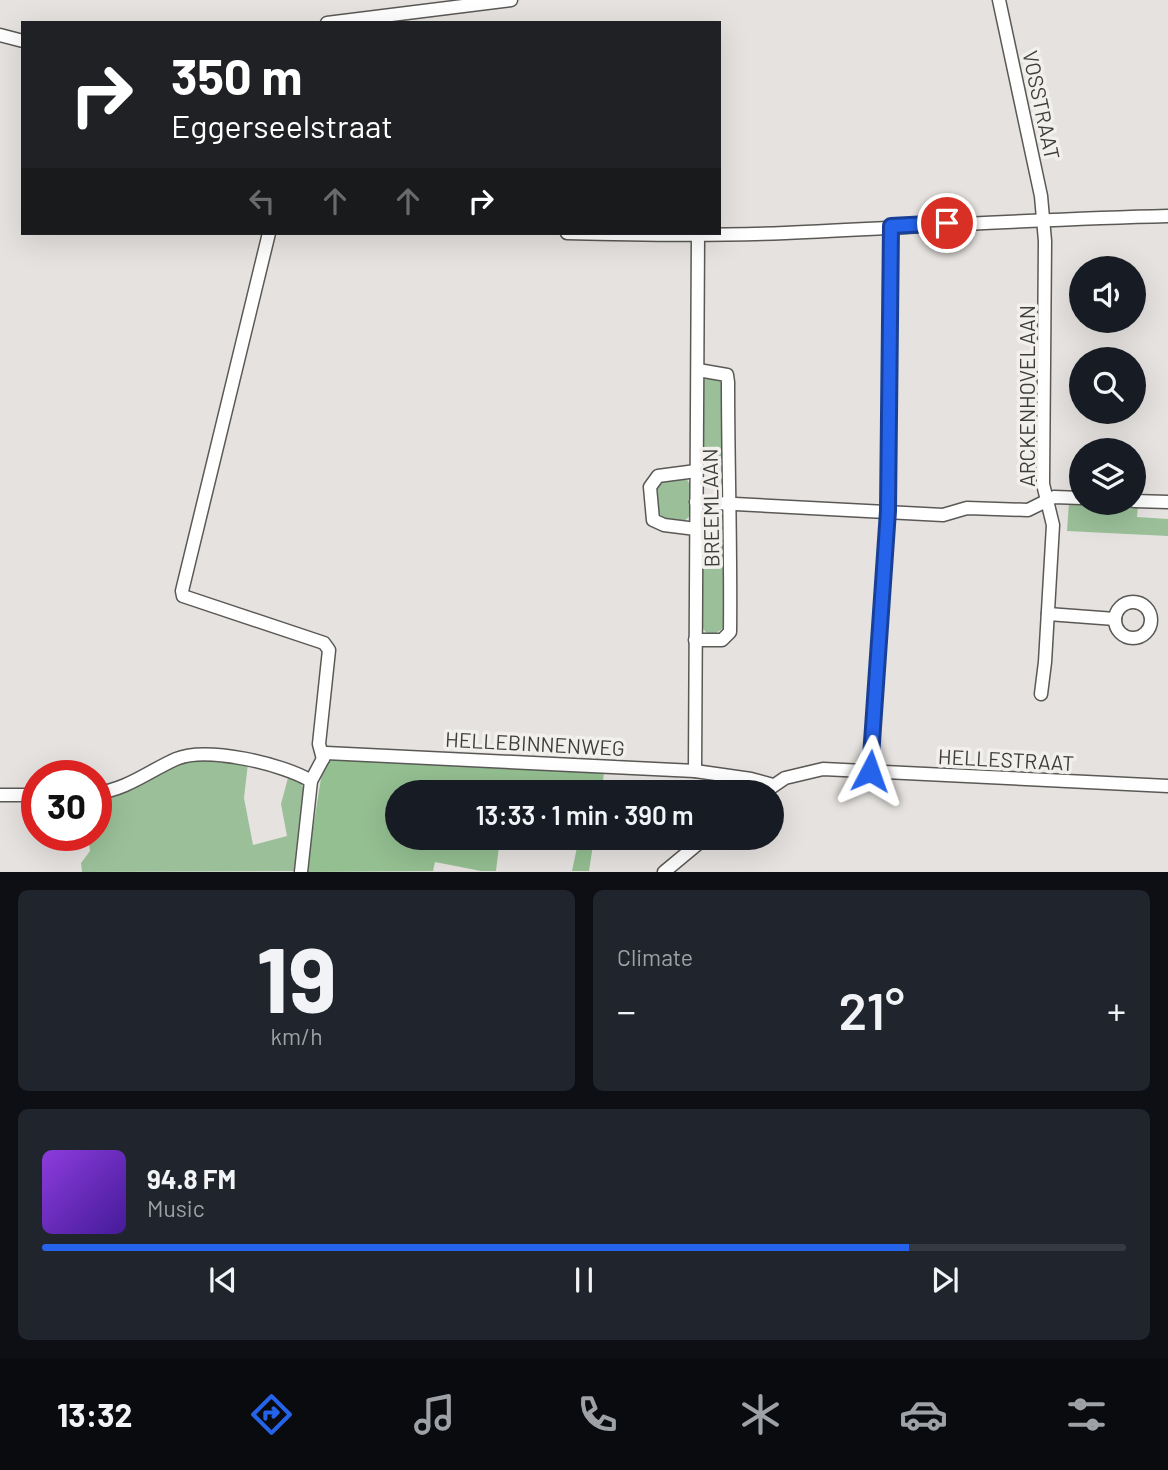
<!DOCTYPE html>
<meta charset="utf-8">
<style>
:root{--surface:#171b24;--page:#20242c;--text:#f1f3f6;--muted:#9ea1a6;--line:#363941;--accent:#2563eb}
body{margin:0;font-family:Barlow,sans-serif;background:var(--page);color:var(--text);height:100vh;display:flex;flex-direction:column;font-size:26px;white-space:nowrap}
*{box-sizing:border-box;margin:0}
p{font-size:23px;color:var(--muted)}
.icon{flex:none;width:38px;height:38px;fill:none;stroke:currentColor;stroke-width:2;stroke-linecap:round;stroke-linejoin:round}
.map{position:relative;height:872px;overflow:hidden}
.side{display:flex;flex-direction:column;gap:18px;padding:18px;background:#0d0f14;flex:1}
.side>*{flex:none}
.top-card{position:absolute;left:21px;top:21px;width:700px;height:214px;border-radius:0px;box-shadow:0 7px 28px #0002;background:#202124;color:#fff;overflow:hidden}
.fabs{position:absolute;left:1069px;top:256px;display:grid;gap:14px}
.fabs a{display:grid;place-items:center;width:77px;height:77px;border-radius:50%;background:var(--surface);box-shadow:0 7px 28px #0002;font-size:35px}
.speed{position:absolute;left:21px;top:760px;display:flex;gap:14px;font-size:35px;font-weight:700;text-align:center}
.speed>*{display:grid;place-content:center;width:91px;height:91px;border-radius:50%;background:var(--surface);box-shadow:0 7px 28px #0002;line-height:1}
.speed .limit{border:10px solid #d22;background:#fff;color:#111}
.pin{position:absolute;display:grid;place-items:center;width:60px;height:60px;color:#fff;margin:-30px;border:4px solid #fff;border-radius:50%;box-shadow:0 2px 7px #0007}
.me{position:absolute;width:77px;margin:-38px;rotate:4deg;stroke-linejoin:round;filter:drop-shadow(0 0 5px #0008)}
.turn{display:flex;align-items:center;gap:24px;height:147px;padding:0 35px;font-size:32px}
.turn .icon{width:91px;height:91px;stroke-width:2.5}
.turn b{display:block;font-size:49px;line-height:60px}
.lanes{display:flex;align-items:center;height:66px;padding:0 35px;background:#0003;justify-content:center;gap:35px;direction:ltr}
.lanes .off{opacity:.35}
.big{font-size:52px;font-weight:600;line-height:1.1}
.side .tile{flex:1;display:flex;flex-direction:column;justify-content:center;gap:10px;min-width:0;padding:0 24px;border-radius:10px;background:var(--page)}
.side .dial{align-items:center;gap:0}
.dial b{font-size:91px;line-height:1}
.song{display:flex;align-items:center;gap:21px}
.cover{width:84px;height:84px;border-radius:10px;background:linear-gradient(135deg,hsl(270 70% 55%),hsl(260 70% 35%))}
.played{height:7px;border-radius:4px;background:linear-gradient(90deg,var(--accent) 80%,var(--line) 80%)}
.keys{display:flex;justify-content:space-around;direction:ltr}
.heat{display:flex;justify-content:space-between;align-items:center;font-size:38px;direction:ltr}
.side .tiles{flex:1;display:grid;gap:18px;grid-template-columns:1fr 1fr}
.tile:last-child{grid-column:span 2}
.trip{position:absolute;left:385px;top:780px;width:399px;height:70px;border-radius:35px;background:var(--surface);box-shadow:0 7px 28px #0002;font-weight:600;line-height:70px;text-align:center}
.dock{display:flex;height:112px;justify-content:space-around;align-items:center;background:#090b0e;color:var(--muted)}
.dock .icon{width:49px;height:49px}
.dock .selected{color:var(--accent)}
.dock b{font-size:32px;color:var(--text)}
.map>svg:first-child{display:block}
.green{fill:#9bc099}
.forest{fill:#94bf91}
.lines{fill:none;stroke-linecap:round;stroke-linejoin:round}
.minor-casing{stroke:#5b5956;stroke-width:15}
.minor{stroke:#fff;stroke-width:12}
.route-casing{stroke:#184099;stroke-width:18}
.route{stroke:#2563eb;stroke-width:12}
.labels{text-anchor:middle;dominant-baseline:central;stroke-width:7;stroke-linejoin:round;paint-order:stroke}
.street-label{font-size:21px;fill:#3e3d3b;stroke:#f2f0ec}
</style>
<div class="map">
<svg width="1168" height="872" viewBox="0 0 1168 872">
<rect width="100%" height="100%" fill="#e5e2df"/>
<g class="green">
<polygon points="707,377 718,379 722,383 722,456 703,456 703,381"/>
<path d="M664 478H686L692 488 691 515 683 522C670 522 664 520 656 510L657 485Z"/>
<polygon points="1069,503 1138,506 1137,517 1168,519 1168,536 1067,531"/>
<polygon points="713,518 719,519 725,526 725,627 713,635 707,634 702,627 702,530 705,522"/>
<path d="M205 758 248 763 244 798 253 845 287 836 281 804 289 774 300 780 305 792 294 871 82 872 81 863 90 851 88 835H96V799C136 794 165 764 205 758Z"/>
</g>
<g class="forest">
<polygon points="331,759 604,773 601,793 533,793 506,790 505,793 397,793 397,838 500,838 496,871 481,871 435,862 433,871 306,872 322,772"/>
<polygon points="579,838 594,838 589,871 572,871"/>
</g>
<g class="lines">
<g class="minor-casing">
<g id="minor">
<polyline points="999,0 1041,196 1045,241 1043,484 1053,525 1045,662 1041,694"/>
<polyline points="327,23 511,0"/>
<polyline points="0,35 23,41"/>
<polyline points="269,233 182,591 183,596 324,643 329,650 319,744 323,759"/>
<path d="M567 233C639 235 712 236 785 233 913 227 1040 219 1168 216"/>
<polyline points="1134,501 1168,502"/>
<polyline points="696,502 943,515 967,508 1028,510 1054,497 1082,498"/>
<polyline points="696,529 664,525 653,520 650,487 658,476 696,471"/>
<circle cx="1133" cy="620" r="18"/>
<polyline points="1048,614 1115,619"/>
<path d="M695 640H722L730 632C731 548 728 465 728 382L727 375 698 370"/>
<polyline points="695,771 698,234"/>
<polyline points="870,771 888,511 891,226"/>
<path d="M96 793C126 790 149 771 176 759 207 746 283 764 311 781"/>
<polyline points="763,793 785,778 823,769 1168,786"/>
<polyline points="0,795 37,795"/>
<polyline points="301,872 311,781 326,753 695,771 751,779 773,785"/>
<polyline points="664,872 705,838"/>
</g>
</g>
<use href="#minor" class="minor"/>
</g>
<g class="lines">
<g class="route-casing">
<polyline id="route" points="870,771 888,511 891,226 947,223"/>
</g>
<use href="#route" class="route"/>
</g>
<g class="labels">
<g class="street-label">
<text transform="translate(1042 105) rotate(78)">VOSSTRAAT</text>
<text transform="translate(1026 396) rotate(-90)">ARCKENHOVELAAN</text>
<text transform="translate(710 508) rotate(-91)">BREEMLAAN</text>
<text transform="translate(535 743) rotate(3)">HELLEBINNENWEG</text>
<text transform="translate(1006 759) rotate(3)">HELLESTRAAT</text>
</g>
</g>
</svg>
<div class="fabs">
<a><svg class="icon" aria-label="sound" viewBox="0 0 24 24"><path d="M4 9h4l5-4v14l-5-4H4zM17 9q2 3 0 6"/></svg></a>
<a><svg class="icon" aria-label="search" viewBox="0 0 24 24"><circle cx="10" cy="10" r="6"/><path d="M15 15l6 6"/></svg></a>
<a><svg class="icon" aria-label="layers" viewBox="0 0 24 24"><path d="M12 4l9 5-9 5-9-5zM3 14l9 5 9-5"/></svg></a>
</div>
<div class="speed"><div class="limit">30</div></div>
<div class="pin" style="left:947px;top:223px;background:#d93025"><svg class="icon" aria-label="arrive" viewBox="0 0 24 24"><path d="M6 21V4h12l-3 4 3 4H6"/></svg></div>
<svg class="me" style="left:870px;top:771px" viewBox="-20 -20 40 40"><path d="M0-17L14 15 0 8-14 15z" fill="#2563eb" stroke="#fff" stroke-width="4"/></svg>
<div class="trip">13:33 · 1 min · 390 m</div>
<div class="top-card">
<div class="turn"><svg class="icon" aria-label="right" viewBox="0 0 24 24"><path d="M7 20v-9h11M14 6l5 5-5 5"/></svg><div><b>350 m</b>Eggerseelstraat</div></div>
<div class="lanes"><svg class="icon off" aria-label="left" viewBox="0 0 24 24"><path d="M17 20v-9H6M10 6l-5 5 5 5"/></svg><svg class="icon off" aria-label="ahead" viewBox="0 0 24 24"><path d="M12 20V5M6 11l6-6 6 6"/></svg><svg class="icon off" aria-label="ahead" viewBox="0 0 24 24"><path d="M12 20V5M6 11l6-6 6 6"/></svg><svg class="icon" aria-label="right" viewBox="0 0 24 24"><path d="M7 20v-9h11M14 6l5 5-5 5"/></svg></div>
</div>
</div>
<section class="side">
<div class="tiles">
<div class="tile dial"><b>19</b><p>km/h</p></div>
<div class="tile"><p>Climate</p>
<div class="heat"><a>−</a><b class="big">21°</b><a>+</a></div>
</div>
<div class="tile">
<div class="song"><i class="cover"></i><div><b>94.8 FM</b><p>Music</p></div></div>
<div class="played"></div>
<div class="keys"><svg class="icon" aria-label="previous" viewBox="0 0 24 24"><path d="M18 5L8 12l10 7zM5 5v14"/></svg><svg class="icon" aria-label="pause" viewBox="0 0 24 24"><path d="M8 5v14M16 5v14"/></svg><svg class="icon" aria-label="next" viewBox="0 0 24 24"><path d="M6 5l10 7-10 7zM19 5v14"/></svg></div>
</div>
</div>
</section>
<nav class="dock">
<b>13:32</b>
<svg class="icon selected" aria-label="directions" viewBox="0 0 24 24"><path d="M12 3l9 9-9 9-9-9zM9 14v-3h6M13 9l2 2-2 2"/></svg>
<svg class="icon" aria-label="music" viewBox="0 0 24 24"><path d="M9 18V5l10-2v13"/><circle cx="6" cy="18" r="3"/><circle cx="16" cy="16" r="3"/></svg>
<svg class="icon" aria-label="phone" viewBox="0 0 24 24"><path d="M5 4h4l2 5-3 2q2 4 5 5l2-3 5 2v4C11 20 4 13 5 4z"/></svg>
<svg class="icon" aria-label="climate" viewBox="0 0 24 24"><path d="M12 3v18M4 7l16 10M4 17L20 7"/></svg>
<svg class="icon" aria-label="car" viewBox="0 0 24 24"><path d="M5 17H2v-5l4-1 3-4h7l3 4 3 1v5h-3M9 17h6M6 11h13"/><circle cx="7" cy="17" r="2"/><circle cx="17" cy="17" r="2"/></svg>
<svg class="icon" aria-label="filters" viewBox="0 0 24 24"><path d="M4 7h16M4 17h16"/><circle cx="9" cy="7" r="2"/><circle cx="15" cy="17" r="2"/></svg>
</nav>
